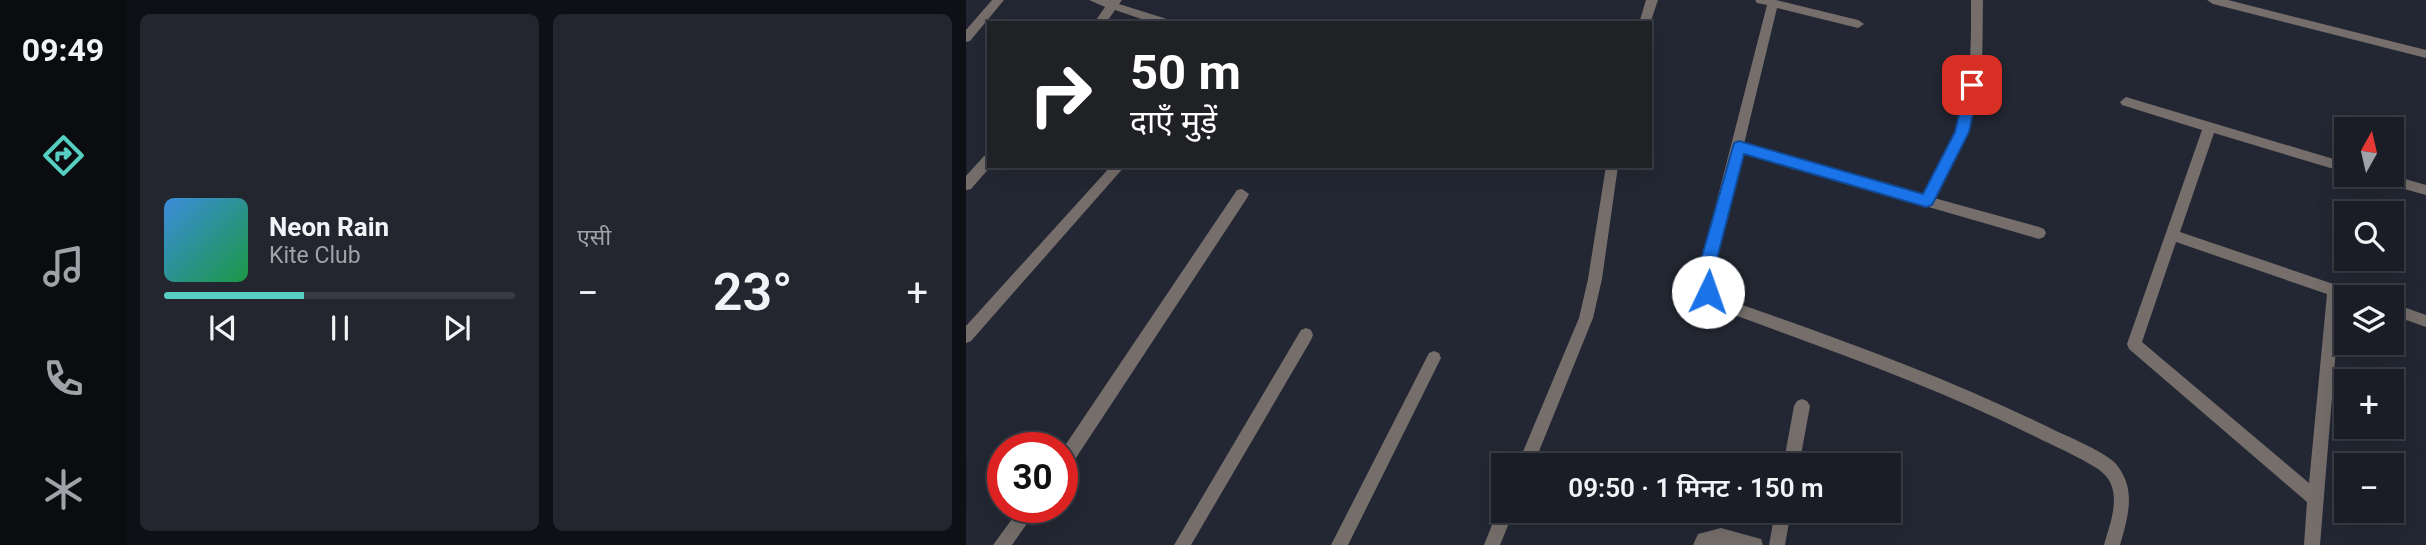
<!DOCTYPE html>
<html lang="hi">
<meta charset="utf-8">
<style>
:root{--surface:#1a1d26;--page:#23262e;--text:#f1f3f6;--muted:#9fa2a7;--line:#383b43;--accent:#57cec2}
body{margin:0;font-family:Roboto,"Noto Sans Devanagari",sans-serif;background:var(--page);color:var(--text);height:100vh;display:flex;flex-direction:column;font-size:26px;white-space:nowrap}
*{box-sizing:border-box;margin:0}
p{font-size:23px;color:var(--muted)}
.icon{flex:none;width:38px;height:38px;fill:none;stroke:currentColor;stroke-width:2;stroke-linecap:round;stroke-linejoin:round}
.map{position:relative;flex:1;overflow:hidden}
.panel{display:flex;flex-direction:column;gap:14px;padding:14px;background:#0e1015;width:840px}
.panel>*{flex:none}
.guide{position:absolute;left:21px;top:21px;width:665px;height:147px;border-radius:0px;box-shadow:0 7px 28px #0002,0 0 0 2px var(--line);background:#202124;color:#fff;overflow:hidden}
.needle{width:46px;rotate:8deg}
.fabs{position:absolute;left:1368px;top:117px;display:grid;gap:14px}
.fabs a{display:grid;place-items:center;width:70px;height:70px;border-radius:0px;background:var(--surface);box-shadow:0 7px 28px #0002,0 0 0 2px var(--line);font-size:35px}
.speed{position:absolute;left:21px;top:432px;display:flex;gap:14px;font-size:35px;font-weight:700;text-align:center}
.speed>*{display:grid;place-content:center;width:91px;height:91px;border-radius:50%;background:var(--surface);box-shadow:0 7px 28px #0002,0 0 0 2px var(--line);line-height:1}
.speed .limit{border:10px solid #d22;background:#fff;color:#111}
.pin{position:absolute;display:grid;place-items:center;width:60px;height:60px;color:#fff;margin:-30px;border-radius:14px;box-shadow:0 4px 10px #0006}
.me{position:absolute;width:77px;margin:-38px;rotate:3deg;stroke-linejoin:round;filter:drop-shadow(0 0 5px #0008)}
.turn{display:flex;align-items:center;gap:24px;height:147px;padding:0 28px;font-size:32px}
.turn .icon{width:91px;height:91px;stroke-width:2.5}
.turn b{display:block;font-size:49px;line-height:60px}
.big{font-size:52px;font-weight:600;line-height:1.1}
.panel .card{flex:1;display:flex;flex-direction:column;justify-content:center;gap:10px;min-width:0;padding:0 24px;border-radius:10px;background:var(--page)}
.song{display:flex;align-items:center;gap:21px}
.cover{width:84px;height:84px;border-radius:10px;background:linear-gradient(135deg,hsl(210 70% 55%),hsl(140 70% 35%))}
.played{height:7px;border-radius:4px;background:linear-gradient(90deg,var(--accent) 40%,var(--line) 40%)}
.keys{display:flex;justify-content:space-around;direction:ltr}
.heat{display:flex;justify-content:space-between;align-items:center;font-size:38px;direction:ltr}
.panel .tiles{flex:1;display:grid;gap:14px;grid-template-columns:repeat(2,1fr)}
.trip{position:absolute;left:525px;top:453px;width:410px;height:70px;border-radius:0px;background:var(--surface);box-shadow:0 7px 28px #0002,0 0 0 2px var(--line);font-weight:600;line-height:70px;text-align:center}
main{display:flex;flex:1;min-height:0}
.menu{display:flex;flex-direction:column;width:126px;justify-content:space-around;align-items:center;background:#0a0c0f;color:var(--muted)}
.menu .icon{width:49px;height:49px}
.menu .on{color:var(--accent)}
.menu b{font-size:32px;color:var(--text)}
.map>svg:first-child{display:block}
.lines{fill:none;stroke-linecap:round;stroke-linejoin:round}
.minor{fill:#756e6b;fill-rule:evenodd}
.route{fill:#1a73e8;stroke:#114b97;stroke-width:2}
</style>
<main>
<nav class="menu">
<b>09:49</b>
<svg class="icon on" aria-label="directions" viewBox="0 0 24 24"><path d="M12 3l9 9-9 9-9-9zM9 14v-3h6M13 9l2 2-2 2"/></svg>
<svg class="icon" aria-label="music" viewBox="0 0 24 24"><path d="M9 18V5l10-2v13"/><circle cx="6" cy="18" r="3"/><circle cx="16" cy="16" r="3"/></svg>
<svg class="icon" aria-label="phone" viewBox="0 0 24 24"><path d="M5 4h4l2 5-3 2q2 4 5 5l2-3 5 2v4C11 20 4 13 5 4z"/></svg>
<svg class="icon" aria-label="climate" viewBox="0 0 24 24"><path d="M12 3v18M4 7l16 10M4 17L20 7"/></svg>
</nav>
<section class="panel">
<div class="tiles">
<div class="card">
<div class="song"><i class="cover"></i><div><b>Neon Rain</b><p>Kite Club</p></div></div>
<div class="played"></div>
<div class="keys"><svg class="icon" aria-label="previous" viewBox="0 0 24 24"><path d="M18 5L8 12l10 7zM5 5v14"/></svg><svg class="icon" aria-label="pause" viewBox="0 0 24 24"><path d="M8 5v14M16 5v14"/></svg><svg class="icon" aria-label="next" viewBox="0 0 24 24"><path d="M6 5l10 7-10 7zM19 5v14"/></svg></div>
</div>
<div class="card"><p>एसी</p>
<div class="heat"><a>−</a><b class="big">23°</b><a>+</a></div>
</div>
</div>
</section>
<div class="map">
<svg width="1460" height="545" viewBox="0 0 1460 545">
<rect width="100%" height="100%" fill="#232733"/>
<g class="lines">
<g class="minor">
<polygon points="26,0 38,0 4,41 0,42 0,30"/>
<polygon points="123,0 156,0 153,4 204,20 206,23 187,23 149,10 140,23 128,23 139,7"/>
<polygon points="680,0 692,0 684,24 673,23"/>
<path d="M789 0H810L892 20 898 24 892 28 811 8 778 144 957 194C971 169 987 143 995 115 1006 78 1005 38 1005 0H1017C1016 39 1019 81 1006 119 997 147 982 172 968 198L1073 227 1078 229 1080 233 1078 237 1073 239 776 153 746 274 749 289 759 299C871 338 983 378 1090 431 1104 437 1142 454 1150 464 1171 489 1162 517 1154 545H1138C1144 523 1157 493 1138 474 1129 464 1086 445 1072 438 968 386 858 348 749 308L737 296 732 274 801 5 791 3Z"/>
<polygon points="1241,0 1262,0 1460,50 1460,58 1247,4"/>
<path d="M1160 97 1381 163V173L1248 133 1214 232 1391 292 1396 294 1398 298H1381V301L1374 299 1354 545H1338L1341 502 1163 349 1161 344 1236 130 1156 105 1154 102ZM1210 242 1361 294 1343 483 1176 342Z"/>
<polygon points="23,155 23,166 25,166 5,189 0,190 0,176 18,156"/>
<polygon points="145,166 159,166 5,341 0,343 0,326"/>
<polygon points="640,166 652,166 636,279 627,318 567,466 551,466 613,318 622,279"/>
<polygon points="1401,175 1425,175 1460,185 1460,195 1402,179"/>
<polygon points="276,189 283,194 281,198 102,470 96,472 96,450 271,190"/>
<polygon points="1426,303 1460,315 1460,327 1426,315"/>
<polygon points="340,328 345,330 347,335 345,340 225,545 208,545 335,330"/>
<polygon points="468,351 473,353 475,358 382,545 365,545 463,353"/>
<polygon points="836,399 841,401 844,406 833,466 817,466 828,406 831,401"/>
<polygon points="537,504 537,511 548,511 534,545 518,545 534,505"/>
<polygon points="54,508 72,508 46,545 27,545"/>
<polygon points="809,511 825,511 819,545 803,545"/>
<polygon points="755,528 795,539 797,545 727,545 732,534"/>
</g>
</g>
<polygon class="route" points="1006,79 1013,85 1003,132 966,205 960,207 778,154 747,274 750,292 747,297 736,297 731,274 768,143 773,141 957,194 989,132 1000,85"/>
</svg>
<div class="fabs">
<a><svg class="needle" viewBox="-14 -14 28 28"><path d="M0-13l5 13h-10z" fill="#e53935"/><path d="M0 13l5-13h-10z" fill="#9fa2a7"/></svg></a>
<a><svg class="icon" aria-label="search" viewBox="0 0 24 24"><circle cx="10" cy="10" r="6"/><path d="M15 15l6 6"/></svg></a>
<a><svg class="icon" aria-label="layers" viewBox="0 0 24 24"><path d="M12 4l9 5-9 5-9-5zM3 14l9 5 9-5"/></svg></a>
<a>+</a>
<a>−</a>
</div>
<div class="speed"><div class="limit">30</div></div>
<div class="pin" style="left:1006px;top:85px;background:#d93025"><svg class="icon" aria-label="arrive" viewBox="0 0 24 24"><path d="M6 21V4h12l-3 4 3 4H6"/></svg></div>
<svg class="me" style="left:742px;top:292px" viewBox="-20 -20 40 40"><circle r="19" fill="#fff"/><path d="M0-13L10 11 0 6-10 11z" fill="#1a73e8"/></svg>
<div class="trip">09:50 · 1 मिनट · 150 m</div>
<div class="guide">
<div class="turn"><svg class="icon" aria-label="right" viewBox="0 0 24 24"><path d="M7 20v-9h11M14 6l5 5-5 5"/></svg><div><b>50 m</b>दाएँ मुड़ें</div></div>
</div>
</div>
</main>
